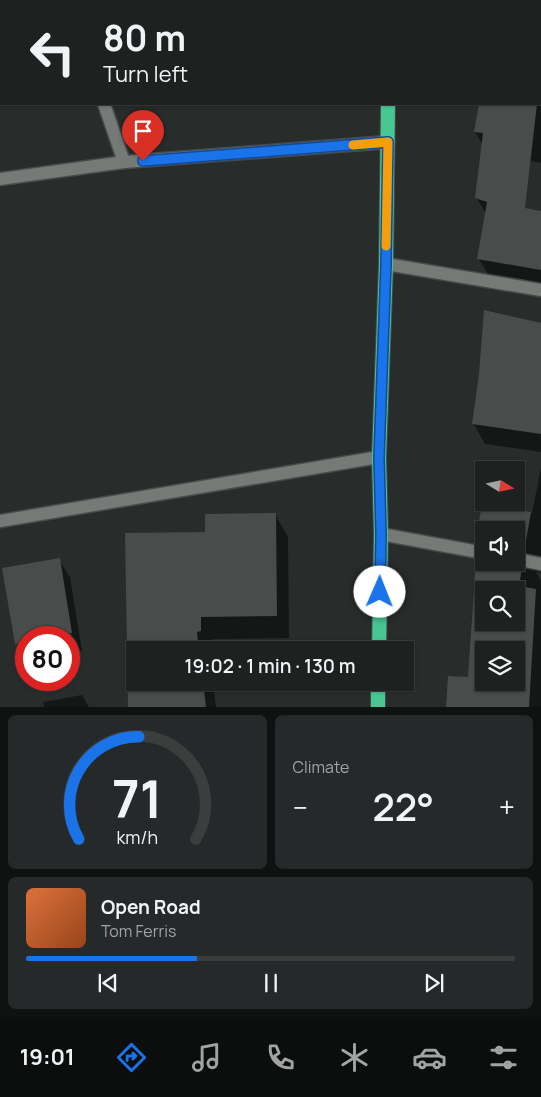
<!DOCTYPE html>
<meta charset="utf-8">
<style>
:root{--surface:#1e2120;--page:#262929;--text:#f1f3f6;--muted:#a1a3a5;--line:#3c3e3e;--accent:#1a73e8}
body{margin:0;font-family:Manrope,sans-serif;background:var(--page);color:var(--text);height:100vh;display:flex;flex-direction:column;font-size:19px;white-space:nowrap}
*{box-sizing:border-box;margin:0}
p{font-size:16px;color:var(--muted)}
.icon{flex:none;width:28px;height:28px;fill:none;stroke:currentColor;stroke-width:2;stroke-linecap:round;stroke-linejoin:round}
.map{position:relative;height:707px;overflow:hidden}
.sheet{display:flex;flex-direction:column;gap:8px;padding:8px;background:#101212;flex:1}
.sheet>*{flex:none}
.banner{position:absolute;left:0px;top:0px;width:541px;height:105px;box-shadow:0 1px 4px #0004,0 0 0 1px var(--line);background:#1e2120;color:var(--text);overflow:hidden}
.needle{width:32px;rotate:100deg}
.controls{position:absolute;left:475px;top:461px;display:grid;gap:10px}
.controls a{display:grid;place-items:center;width:50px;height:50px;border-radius:0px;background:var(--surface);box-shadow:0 1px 4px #0004,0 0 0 1px var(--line);font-size:25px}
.speed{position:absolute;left:15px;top:626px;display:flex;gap:10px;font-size:25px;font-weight:700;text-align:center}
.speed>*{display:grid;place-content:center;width:65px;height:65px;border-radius:50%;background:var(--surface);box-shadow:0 1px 4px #0004,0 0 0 1px var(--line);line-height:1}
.speed .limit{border:8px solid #d22;background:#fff;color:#111}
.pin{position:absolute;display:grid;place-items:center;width:42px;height:42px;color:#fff;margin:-51px -21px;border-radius:50% 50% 50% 0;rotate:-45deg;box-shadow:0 0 5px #0007}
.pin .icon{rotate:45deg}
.me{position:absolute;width:55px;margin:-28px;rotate:1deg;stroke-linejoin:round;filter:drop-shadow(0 0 4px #0008)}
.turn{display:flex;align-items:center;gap:18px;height:105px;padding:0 20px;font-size:22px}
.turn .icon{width:65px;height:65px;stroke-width:2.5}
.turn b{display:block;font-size:35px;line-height:42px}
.big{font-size:38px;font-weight:600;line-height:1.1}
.sheet .tile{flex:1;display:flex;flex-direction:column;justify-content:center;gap:8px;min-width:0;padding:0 18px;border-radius:8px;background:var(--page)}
.sheet .dial{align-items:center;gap:0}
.dial svg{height:130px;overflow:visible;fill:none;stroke:var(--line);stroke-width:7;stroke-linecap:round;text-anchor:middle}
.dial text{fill:var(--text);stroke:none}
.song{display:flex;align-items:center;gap:15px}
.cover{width:60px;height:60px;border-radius:8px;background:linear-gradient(135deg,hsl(20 70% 55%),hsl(20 70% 35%))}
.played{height:5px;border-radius:2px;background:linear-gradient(90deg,var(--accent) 35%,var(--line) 35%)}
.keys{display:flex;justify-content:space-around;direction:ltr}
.heat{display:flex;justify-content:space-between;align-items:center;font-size:28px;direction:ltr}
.sheet .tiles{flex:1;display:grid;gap:8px;grid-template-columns:1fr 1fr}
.tile:last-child{grid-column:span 2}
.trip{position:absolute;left:126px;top:641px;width:288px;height:50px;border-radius:0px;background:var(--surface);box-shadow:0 1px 4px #0004,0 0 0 1px var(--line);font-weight:600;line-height:50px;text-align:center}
.tabs{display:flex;height:80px;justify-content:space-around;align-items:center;background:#0c0d0d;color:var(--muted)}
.tabs .icon{width:35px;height:35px}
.tabs .on{color:var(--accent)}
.tabs b{font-size:22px;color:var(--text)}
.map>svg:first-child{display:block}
.shadow{fill:#0007;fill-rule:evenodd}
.building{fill:#484c4a;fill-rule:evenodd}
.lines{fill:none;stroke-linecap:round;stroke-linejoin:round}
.service-casing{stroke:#484a49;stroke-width:15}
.minor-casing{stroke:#484a49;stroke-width:15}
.trunk-casing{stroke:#484a49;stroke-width:16}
.service{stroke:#757a77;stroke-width:12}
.minor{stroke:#757a77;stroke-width:12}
.trunk{stroke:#46c794;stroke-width:14}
.route-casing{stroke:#114b97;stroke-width:12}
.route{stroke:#1a73e8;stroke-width:9}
.slow{stroke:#f59e0b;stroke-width:9}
</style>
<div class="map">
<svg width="541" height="707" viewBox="0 0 541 707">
<rect width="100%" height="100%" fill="#282c2a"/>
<g class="shadow">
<rect x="93" y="0" width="64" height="1"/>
<rect x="207" y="0" width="70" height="1"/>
<polygon points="540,41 541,42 541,163 525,160 518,208 541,212 541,285 489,276 479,259 486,214 476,197 483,145 475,132 479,104 540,104"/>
<polygon points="541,324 541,452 485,444 473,423"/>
<path d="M541 468V573L536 572 541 581V707H447L469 679 484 562H516V530H484V552L479 543 483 505 532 513ZM484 590H516V622H484ZM484 650H516V682H484Z"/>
<polygon points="275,514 288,537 289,638 213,639 213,650 135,650 135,682 213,682 216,707 129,707 126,535 206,533"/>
<polygon points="59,560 70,577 82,651 69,653 69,638 26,638 26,661 16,643"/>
<polygon points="82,695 89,707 44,707 43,702"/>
</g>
<g class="building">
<polygon points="479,104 537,104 525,208 541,211 541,270 477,259 487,202 475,198 483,133 474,132"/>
<polygon points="484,310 541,323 541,434 472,424 479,374"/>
<polygon points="482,504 531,512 524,552 516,551 516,530 484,530 484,545 478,544 478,533 477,533"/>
<polygon points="276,513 277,616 201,617 201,631 197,632 199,650 135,650 135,682 203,682 206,707 128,707 125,533 205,532 205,514"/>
<polygon points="60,558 72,633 49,638 26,638 26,642 15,644 2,568"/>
<path d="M476 560 484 561V562H509L514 567 522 568 519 586 536 589 529 707H446L448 676 468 677ZM484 590H516V622H484ZM484 650H516V682H484Z"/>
</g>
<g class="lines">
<g class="service-casing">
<polyline id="service" points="243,0 243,1"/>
</g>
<g class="minor-casing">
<g id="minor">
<polyline points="69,0 70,1"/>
<polyline points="524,0 531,1"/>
<polyline points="540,3 541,3"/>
<polyline points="104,104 124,162"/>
<polyline points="0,179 124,162 388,142"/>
<polyline points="386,264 541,290"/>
<polyline points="0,521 379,457"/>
<polyline points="381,534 484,553"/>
<polyline points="516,559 541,564"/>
</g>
</g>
<g class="trunk-casing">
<g id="trunk">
<polyline points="390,1 390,0"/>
<polyline points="379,650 381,534 379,457 386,264 388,104"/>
<polyline points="378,707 378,682"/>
</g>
</g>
<use href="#service" class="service"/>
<use href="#minor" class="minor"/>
<use href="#trunk" class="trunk"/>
</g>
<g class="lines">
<g class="route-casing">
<polyline id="route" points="143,161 388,142 386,264 379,457 381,534 380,592"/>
</g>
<use href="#route" class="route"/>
<polyline class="slow" points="353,145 388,142 386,246"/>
</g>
</svg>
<div class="controls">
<a><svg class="needle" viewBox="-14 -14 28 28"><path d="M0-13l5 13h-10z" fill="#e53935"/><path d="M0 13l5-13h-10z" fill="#a1a3a5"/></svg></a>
<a><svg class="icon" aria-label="sound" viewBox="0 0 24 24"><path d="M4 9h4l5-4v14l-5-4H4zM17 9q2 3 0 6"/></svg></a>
<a><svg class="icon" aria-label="search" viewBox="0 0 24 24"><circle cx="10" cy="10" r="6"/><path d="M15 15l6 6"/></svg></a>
<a><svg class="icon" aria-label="layers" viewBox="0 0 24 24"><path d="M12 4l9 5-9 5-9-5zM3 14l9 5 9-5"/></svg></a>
</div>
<div class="speed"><div class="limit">80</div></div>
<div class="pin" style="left:143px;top:161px;background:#d93025"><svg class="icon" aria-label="arrive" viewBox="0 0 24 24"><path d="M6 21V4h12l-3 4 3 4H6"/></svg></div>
<svg class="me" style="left:380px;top:592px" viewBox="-20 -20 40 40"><circle r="19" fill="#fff"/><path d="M0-13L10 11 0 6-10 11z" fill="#1a73e8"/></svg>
<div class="trip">19:02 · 1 min · 130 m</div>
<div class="banner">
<div class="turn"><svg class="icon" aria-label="left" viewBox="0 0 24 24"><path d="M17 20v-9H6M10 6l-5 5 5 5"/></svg><div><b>80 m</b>Turn left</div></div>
</div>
</div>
<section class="sheet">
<div class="tiles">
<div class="tile dial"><svg viewBox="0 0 100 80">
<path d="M14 69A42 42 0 1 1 86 69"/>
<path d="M14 69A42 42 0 0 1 51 6" stroke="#1a73e8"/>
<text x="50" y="56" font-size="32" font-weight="700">71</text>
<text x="50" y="72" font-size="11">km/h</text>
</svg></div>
<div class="tile"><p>Climate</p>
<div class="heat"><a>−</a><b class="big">22°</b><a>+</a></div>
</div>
<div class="tile">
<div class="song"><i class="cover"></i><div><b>Open Road</b><p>Tom Ferris</p></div></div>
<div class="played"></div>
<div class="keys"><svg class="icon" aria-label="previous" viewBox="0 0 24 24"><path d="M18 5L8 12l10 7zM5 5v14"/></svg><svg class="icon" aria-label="pause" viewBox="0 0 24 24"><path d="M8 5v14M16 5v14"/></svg><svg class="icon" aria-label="next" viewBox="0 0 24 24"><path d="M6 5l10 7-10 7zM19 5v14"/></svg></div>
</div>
</div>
</section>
<nav class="tabs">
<b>19:01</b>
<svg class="icon on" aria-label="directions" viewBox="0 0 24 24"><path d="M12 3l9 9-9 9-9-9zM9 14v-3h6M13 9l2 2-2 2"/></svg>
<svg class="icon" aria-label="music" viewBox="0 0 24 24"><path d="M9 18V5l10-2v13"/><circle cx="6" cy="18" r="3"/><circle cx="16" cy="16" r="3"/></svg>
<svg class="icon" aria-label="phone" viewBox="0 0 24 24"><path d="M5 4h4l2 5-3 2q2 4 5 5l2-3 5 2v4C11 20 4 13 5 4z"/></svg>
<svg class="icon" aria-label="climate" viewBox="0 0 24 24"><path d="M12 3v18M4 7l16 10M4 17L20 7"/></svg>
<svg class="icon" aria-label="car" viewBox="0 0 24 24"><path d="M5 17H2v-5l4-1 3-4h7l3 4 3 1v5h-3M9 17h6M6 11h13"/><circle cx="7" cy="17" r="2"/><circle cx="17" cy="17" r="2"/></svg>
<svg class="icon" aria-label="filters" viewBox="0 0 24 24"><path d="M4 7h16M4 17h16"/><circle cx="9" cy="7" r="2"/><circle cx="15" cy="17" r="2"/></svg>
</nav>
